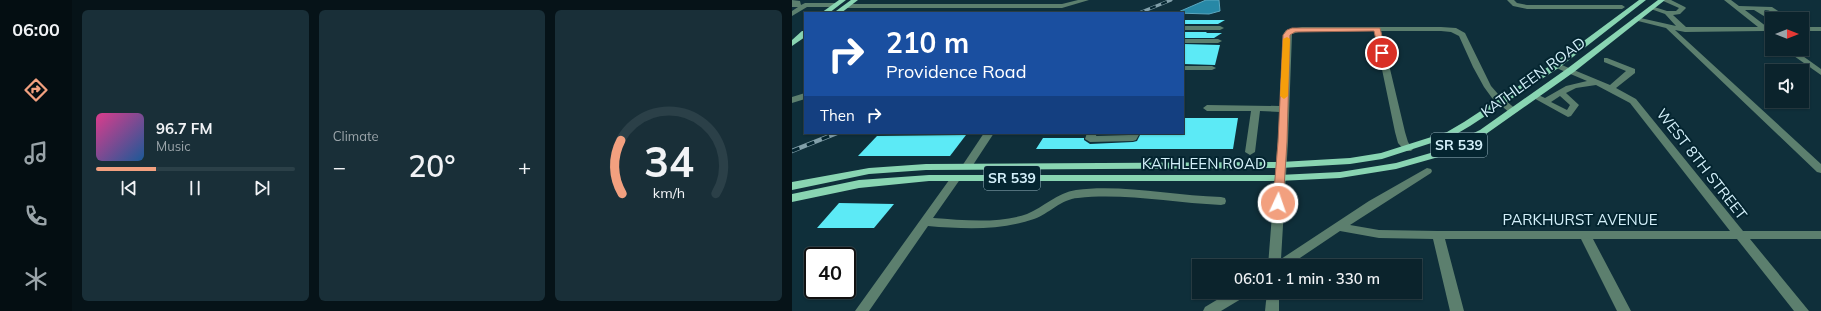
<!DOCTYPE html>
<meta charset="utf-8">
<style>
:root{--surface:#0b232c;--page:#192f38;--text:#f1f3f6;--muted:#9aa4a9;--line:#2b4048;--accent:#f2a07f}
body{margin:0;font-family:Mulish,sans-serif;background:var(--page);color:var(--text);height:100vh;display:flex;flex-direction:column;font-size:15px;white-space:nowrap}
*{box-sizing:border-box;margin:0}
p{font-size:13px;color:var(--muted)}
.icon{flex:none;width:22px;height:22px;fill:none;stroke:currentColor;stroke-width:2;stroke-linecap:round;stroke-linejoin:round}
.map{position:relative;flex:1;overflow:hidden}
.panel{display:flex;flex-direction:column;gap:10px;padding:10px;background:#061318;width:720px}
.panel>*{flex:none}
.banner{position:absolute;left:12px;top:12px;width:380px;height:122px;border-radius:0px;box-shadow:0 1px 3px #0004,0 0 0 1px var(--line);background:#1a4fa0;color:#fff;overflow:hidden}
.needle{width:26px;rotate:90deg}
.buttons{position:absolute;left:973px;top:12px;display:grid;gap:8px}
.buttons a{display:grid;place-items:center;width:44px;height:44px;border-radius:0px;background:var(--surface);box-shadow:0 1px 3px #0004,0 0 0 1px var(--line);font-size:20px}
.speed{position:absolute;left:12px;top:247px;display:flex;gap:8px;font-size:20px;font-weight:700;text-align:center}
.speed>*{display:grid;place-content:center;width:52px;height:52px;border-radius:50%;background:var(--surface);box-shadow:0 1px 3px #0004,0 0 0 1px var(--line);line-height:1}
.speed .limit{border:2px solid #111;border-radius:6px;background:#fff;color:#111}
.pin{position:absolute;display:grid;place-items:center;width:34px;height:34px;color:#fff;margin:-17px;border:2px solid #fff;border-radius:50%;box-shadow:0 1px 4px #0007}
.me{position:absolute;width:44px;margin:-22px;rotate:3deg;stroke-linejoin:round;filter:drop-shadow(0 0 3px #0008)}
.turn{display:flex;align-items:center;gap:14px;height:84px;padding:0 16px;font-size:18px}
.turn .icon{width:52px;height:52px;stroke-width:2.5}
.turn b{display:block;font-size:28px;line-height:34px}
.then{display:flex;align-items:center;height:38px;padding:0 16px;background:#0003;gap:8px;font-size:15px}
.big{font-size:30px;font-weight:600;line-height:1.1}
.panel .widget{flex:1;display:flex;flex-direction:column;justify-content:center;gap:6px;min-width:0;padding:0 14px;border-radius:6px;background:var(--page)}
.panel .dial{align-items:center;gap:0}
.dial svg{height:104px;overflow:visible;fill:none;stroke:var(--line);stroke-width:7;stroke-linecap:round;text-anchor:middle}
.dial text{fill:var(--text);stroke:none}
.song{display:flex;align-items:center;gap:12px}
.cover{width:48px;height:48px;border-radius:6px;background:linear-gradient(135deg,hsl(330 70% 55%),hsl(210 70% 35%))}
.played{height:4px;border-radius:2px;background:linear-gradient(90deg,var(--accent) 30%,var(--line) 30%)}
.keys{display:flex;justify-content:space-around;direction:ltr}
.heat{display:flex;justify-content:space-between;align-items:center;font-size:22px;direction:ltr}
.panel .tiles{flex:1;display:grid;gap:10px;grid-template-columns:repeat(3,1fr)}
.trip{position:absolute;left:400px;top:259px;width:230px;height:40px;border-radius:0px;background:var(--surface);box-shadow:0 1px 3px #0004,0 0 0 1px var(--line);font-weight:600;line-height:40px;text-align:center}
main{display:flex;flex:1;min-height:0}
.tabs{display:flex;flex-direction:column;width:72px;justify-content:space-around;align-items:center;background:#040e12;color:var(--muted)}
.tabs .icon{width:28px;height:28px}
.tabs .on{color:var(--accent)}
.tabs b{font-size:18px;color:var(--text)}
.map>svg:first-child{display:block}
.water{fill:#2788a6;stroke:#5ba7bf}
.building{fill:#5ceaf6}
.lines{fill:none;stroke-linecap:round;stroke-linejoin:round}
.minor{fill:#5c7f6e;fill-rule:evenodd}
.major{fill:#89d5b2;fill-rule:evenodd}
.rail-far1-casing{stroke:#82a0aa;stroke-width:3}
.rail-casing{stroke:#82a0aa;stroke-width:4.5}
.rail-far1{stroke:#042530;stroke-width:2;stroke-dasharray:6;stroke-linecap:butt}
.rail{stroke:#042530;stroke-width:3;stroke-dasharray:8;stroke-linecap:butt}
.route{fill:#f2a07f;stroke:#9d6853}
.slow{fill:#f59e0b}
.labels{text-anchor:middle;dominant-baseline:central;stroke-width:4;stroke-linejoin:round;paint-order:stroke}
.shield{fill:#042530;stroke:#96b3bd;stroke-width:1}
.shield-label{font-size:14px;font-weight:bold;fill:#d4f0fa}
.street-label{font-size:15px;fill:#d4f0fa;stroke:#042530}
</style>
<main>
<nav class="tabs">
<b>06:00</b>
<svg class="icon on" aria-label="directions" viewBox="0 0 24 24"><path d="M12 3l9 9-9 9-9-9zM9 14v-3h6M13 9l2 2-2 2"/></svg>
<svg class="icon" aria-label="music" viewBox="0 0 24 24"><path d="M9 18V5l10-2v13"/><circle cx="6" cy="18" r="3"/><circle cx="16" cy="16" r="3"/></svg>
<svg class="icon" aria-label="phone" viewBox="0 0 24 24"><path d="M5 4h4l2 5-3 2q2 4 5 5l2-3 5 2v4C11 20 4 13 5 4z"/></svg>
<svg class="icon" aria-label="climate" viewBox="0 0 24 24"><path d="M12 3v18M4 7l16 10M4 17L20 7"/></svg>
</nav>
<section class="panel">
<div class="tiles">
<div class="widget">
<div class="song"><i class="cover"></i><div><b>96.7 FM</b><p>Music</p></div></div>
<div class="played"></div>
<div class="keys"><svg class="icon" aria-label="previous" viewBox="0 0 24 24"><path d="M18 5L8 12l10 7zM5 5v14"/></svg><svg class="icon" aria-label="pause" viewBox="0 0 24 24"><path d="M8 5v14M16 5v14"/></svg><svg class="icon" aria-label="next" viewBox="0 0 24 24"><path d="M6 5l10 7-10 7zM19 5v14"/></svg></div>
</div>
<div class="widget"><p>Climate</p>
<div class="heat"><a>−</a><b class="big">20°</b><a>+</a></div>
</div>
<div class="widget dial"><svg viewBox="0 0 100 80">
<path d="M14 69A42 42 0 1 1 86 69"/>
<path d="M14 69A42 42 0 0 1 13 28" stroke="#f2a07f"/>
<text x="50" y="56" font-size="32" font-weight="700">34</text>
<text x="50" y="72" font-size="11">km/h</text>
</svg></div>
</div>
</section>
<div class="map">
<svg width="1029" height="311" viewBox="0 0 1029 311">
<rect width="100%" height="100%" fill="#0f2f3a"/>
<polygon class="water" points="414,0 427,0 428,11 417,14 384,13"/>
<g class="building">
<polygon points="391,20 433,20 426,24 391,24"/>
<polygon points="391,32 415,32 414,33 430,33 422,38 391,38"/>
<polygon points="391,44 428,45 423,65 391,64"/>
<polygon points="391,118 446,118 441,149 244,149 251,138 292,138 292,140 298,144 341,142 345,141 349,133 391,133"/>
<polygon points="174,135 158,156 66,156 85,136"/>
<polygon points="47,203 102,204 82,228 25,228"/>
</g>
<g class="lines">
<g class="minor">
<polygon points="0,0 8,1 9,5 13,3 44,3 47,5 44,7 15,7 0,16 0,11 6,7 0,7"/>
<polygon points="286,0 297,0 270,8 55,8 52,6 55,4 270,4"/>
<polygon points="715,0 722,0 725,3 735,5 830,5 833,7 830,9 735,9 721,6"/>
<path d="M869 0H879L893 7 894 8 888 14 881 15 894 27H966L932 0H939L947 6 980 7 997 18 999 19C987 19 982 10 972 10L982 18 984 19H980V21L962 10H953L975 27H980V31L976 33 972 31 893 32 883 30 1029 164V173L1025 172 874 28 842 20V18L844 17 884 26 873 14 856 8 859 6 875 11H884L887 8Z"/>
<polygon points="391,26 428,26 432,28 428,30 391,30"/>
<path d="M510 27H649L664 28 673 33 699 86 706 94 726 111 721 114 718 113 700 98 692 87 681 67 667 36 659 32 649 31H589L613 132 616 142 621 149 619 151H613L606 143 603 132 582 31H510L500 34 496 142 489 259 577 201 635 168 639 169 640 171 639 173 558 225 587 230 646 231H938L838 103 804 85 784 88 774 93 787 105 779 116 776 117 738 96 742 93 753 98 774 86 795 81 762 67 761 65 765 63 818 85 834 71 812 62V58H815L843 69V73L824 88 844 99 951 231H1029V239H958L1017 311H1002L945 239H801L839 311H825L789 239H653L672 311H658L641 239 587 238 548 231 496 266H476L488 112 468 111 463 152 458 155 453 152 459 111H415L411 108 415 105 488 106 491 35 494 30ZM768 96 778 105 775 110 759 102Z"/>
<rect x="1010" y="27" width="19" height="4"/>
<polygon points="391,39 426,39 430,41 426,43 391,43"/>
<polygon points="992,49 1001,49 1029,69 1029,75"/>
<polygon points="391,66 420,66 424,68 420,70 391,70"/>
<polygon points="13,93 13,99 0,103 0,97"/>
<polygon points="192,133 202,133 179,168 171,168 170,166"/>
<polygon points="295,133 305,133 304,136 337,135 338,133 348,133 344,140 341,141 298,142 293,139"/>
<path d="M164 175 169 178 141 218C171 220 206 224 235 214 252 207 265 193 284 190 330 184 382 196 429 197L433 198 434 201 433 204 429 205C381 203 333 193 286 198 269 199 257 214 242 219 208 231 171 229 136 226L77 311H63L160 176Z"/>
<polygon points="438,292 455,292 454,296 429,311 411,311 413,307"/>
<polygon points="475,292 487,292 487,311 473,311"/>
</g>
<g class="major">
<polygon points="47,0 54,0 37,13 29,13"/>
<polygon points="59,0 66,0 49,13 43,13 44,11"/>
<polygon points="847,0 854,0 768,67 678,126 661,136 590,159 558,164 489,168 134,170 77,174 0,190 0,182 77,168 134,164 489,162 558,158 589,153 655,132 672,122 762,63"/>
<polygon points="866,0 873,0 782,72 694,134 650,156 604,169 548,178 487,181 137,181 67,188 0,202 0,194 67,180 137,175 487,175 548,172 604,163 642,152 688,130 776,68"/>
<polygon points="10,31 13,31 13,37 0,46 0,40"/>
</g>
<g class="rail-far1-casing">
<polyline id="rail-far1" points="347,13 379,0"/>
</g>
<g class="rail-casing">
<polyline id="rail" points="0,151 45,133"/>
</g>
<use href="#rail-far1" class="rail-far1"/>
<use href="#rail" class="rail"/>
</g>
<polygon class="route" points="500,28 588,28 594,53 590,55 587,53 582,31 503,32 498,35 495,142 491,203 486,206 481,203 486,142 491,35 495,30"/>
<polygon class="slow" points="495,37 498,39 496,96 492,99 488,96 491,39"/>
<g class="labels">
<g class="shield">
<rect x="639" y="133" width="56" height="24" rx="3"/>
<rect x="192" y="166" width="56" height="24" rx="3"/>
</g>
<g class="shield-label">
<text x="667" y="145">SR 539</text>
<text x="220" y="178">SR 539</text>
</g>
<g class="street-label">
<text transform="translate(741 77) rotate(-36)">KATHLEEN ROAD</text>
<text x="412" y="163">KATHLEEN ROAD</text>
<text transform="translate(910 164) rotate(52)">WEST 8TH STREET</text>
<text x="788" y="219">PARKHURST AVENUE</text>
</g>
</g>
</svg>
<div class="buttons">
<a><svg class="needle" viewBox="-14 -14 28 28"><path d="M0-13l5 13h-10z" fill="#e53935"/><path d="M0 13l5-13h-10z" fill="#9aa4a9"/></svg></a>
<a><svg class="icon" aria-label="sound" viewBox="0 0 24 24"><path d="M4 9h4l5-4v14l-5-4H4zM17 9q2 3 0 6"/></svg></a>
</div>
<div class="speed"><div class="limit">40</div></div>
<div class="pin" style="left:590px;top:53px;background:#d93025"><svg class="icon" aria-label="arrive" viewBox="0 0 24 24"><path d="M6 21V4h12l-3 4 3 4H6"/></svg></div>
<svg class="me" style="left:486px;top:203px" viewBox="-20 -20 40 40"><circle r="17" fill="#f2a07f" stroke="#fff" stroke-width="3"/><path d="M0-11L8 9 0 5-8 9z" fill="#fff"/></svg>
<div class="trip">06:01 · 1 min · 330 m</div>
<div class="banner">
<div class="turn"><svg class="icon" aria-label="right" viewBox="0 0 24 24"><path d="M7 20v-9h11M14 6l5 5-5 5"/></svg><div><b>210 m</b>Providence Road</div></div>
<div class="then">Then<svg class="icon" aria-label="right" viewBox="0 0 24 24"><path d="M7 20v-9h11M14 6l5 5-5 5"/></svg></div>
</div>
</div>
</main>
